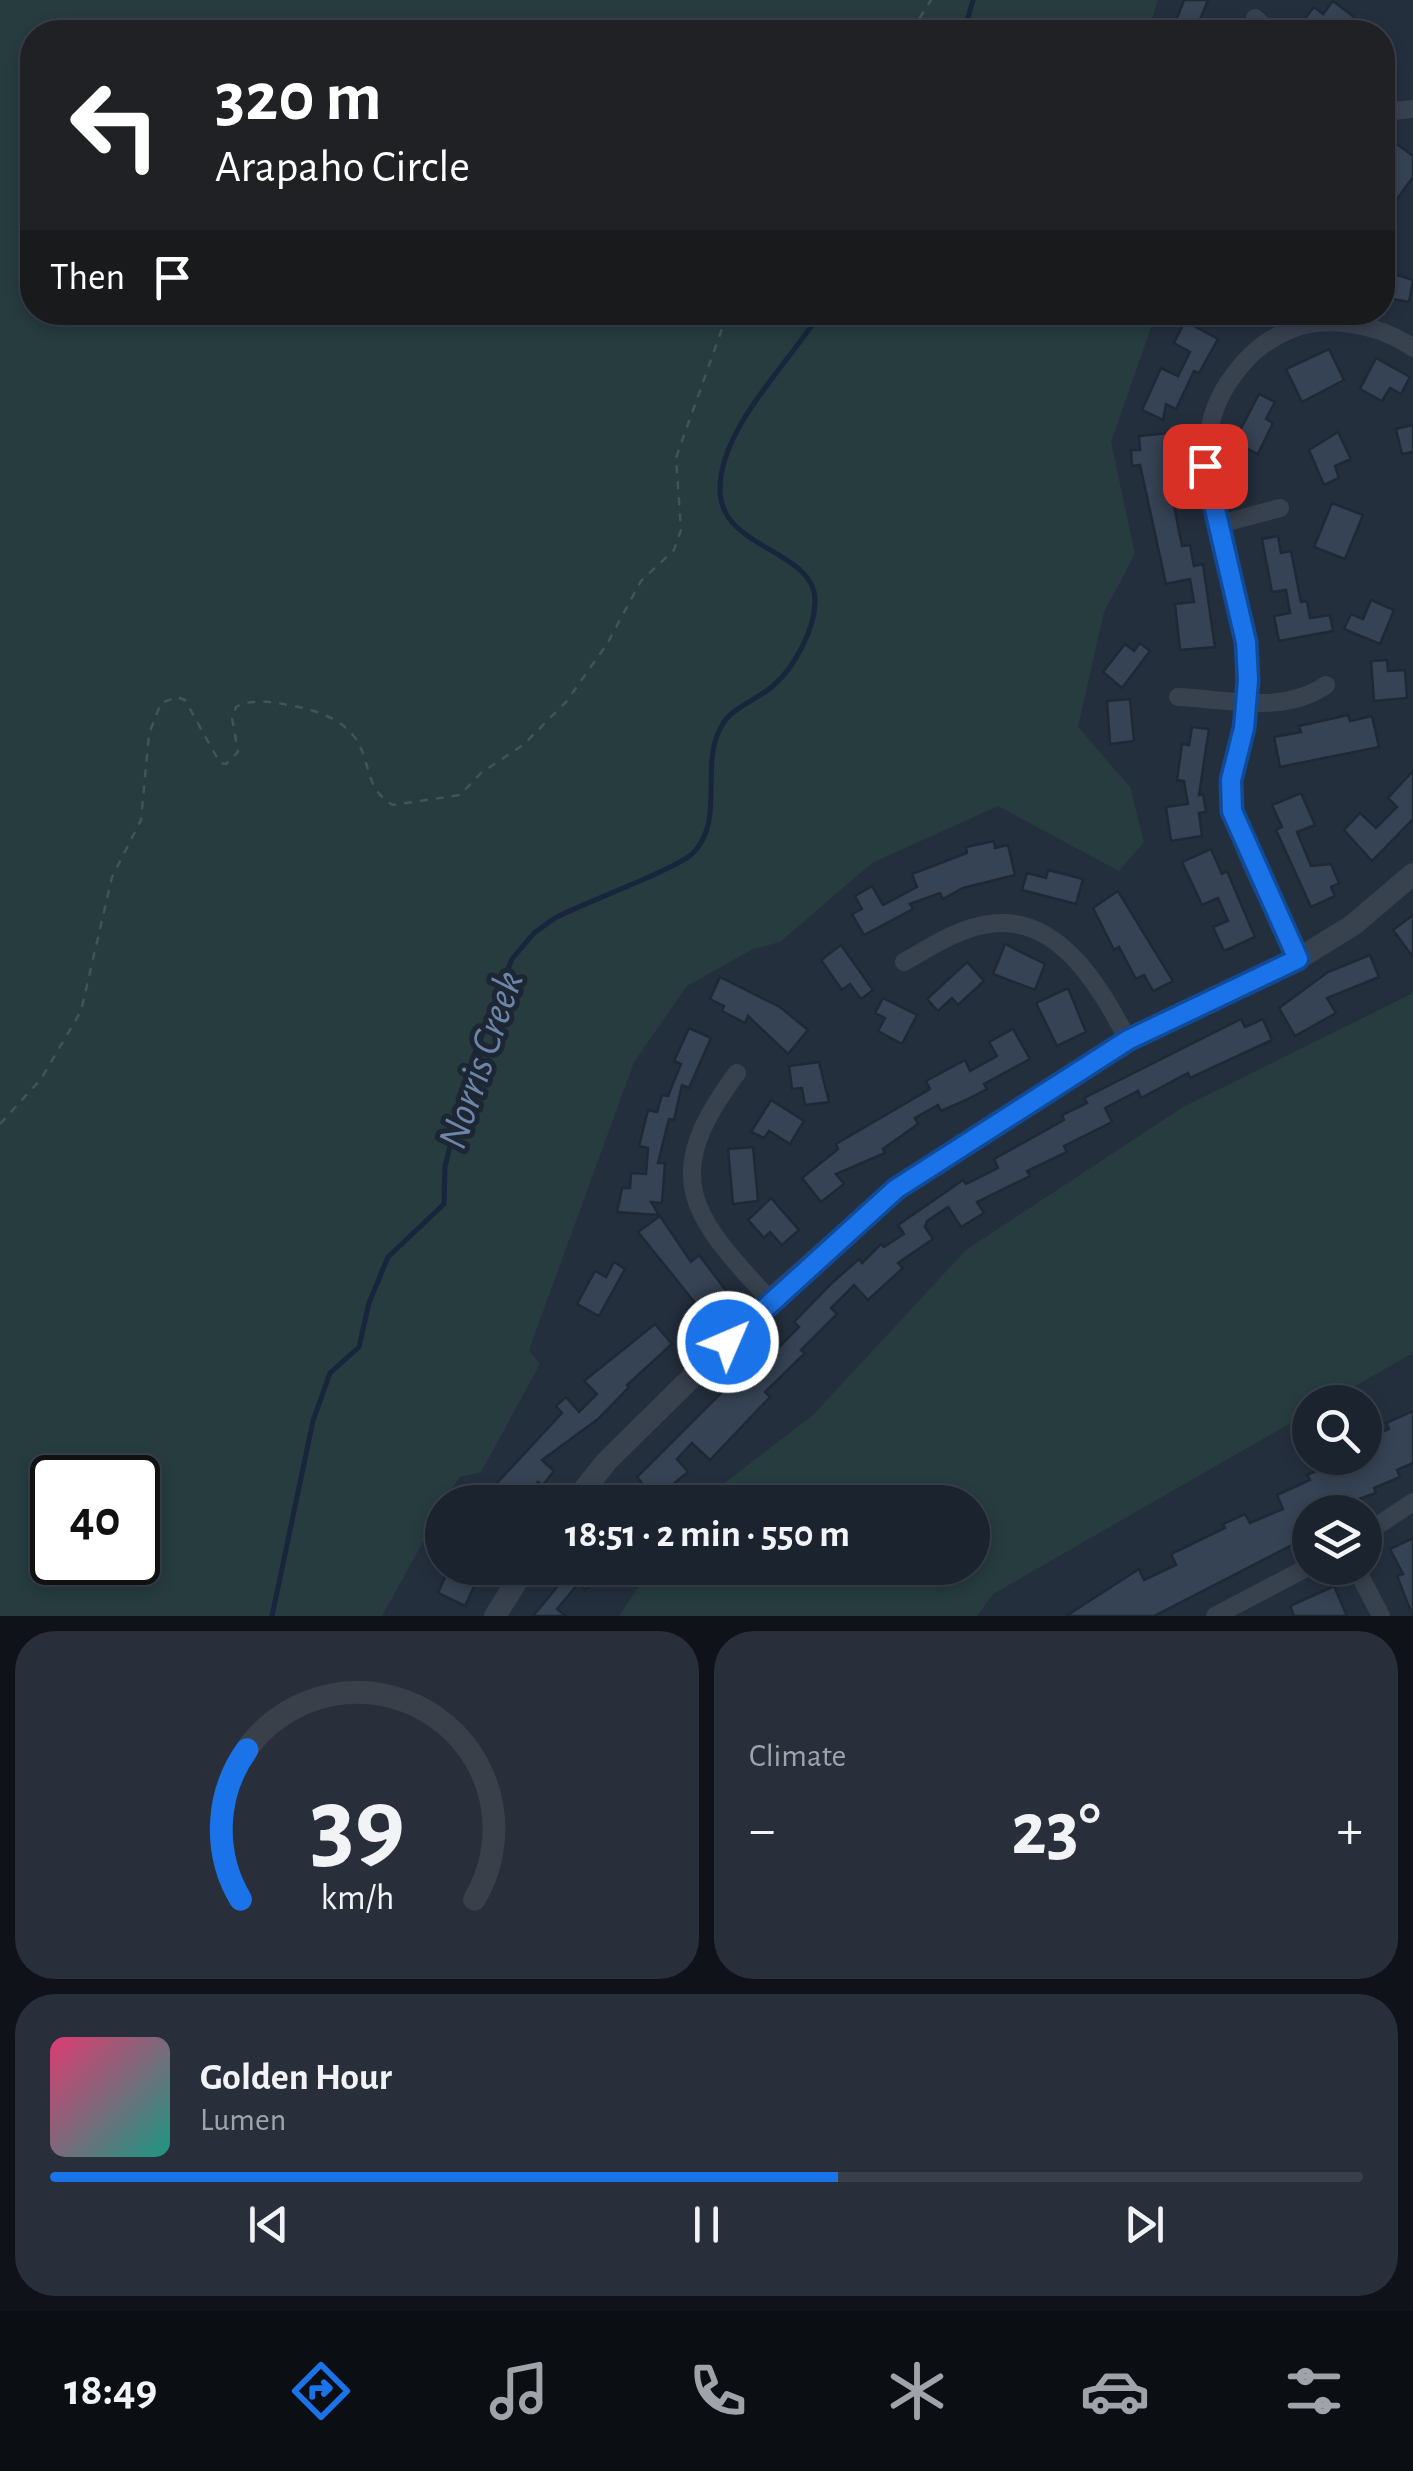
<!DOCTYPE html>
<meta charset="utf-8">
<style>
:root{--surface:#1b232e;--page:#282f3a;--text:#f1f3f6;--muted:#a0a4aa;--line:#39404a;--accent:#1a73e8}
body{margin:0;font-family:"Alegreya Sans",sans-serif;background:var(--page);color:var(--text);height:100vh;display:flex;flex-direction:column;font-size:38px;white-space:nowrap}
*{box-sizing:border-box;margin:0}
p{font-size:32px;color:var(--muted)}
.icon{flex:none;width:55px;height:55px;fill:none;stroke:currentColor;stroke-width:2;stroke-linecap:round;stroke-linejoin:round}
.map{position:relative;height:1616px;overflow:hidden}
.panel{display:flex;flex-direction:column;gap:15px;padding:15px;background:#0f1319;flex:1}
.panel>*{flex:none}
.hud{position:absolute;left:20px;top:20px;width:1375px;height:305px;border-radius:40px;box-shadow:0 5px 15px #0003,0 0 0 2px var(--line);background:#202124;color:#fff;overflow:hidden}
.fabs{position:absolute;left:1292px;top:1385px;display:grid;gap:20px}
.fabs a{display:grid;place-items:center;width:90px;height:90px;border-radius:50%;background:var(--surface);box-shadow:0 5px 15px #0003,0 0 0 2px var(--line);font-size:50px}
.speed{position:absolute;left:30px;top:1455px;display:flex;gap:20px;font-size:50px;font-weight:700;text-align:center}
.speed>*{display:grid;place-content:center;width:130px;height:130px;border-radius:50%;background:var(--surface);box-shadow:0 5px 15px #0003,0 0 0 2px var(--line);line-height:1}
.speed .limit{border:5px solid #111;border-radius:15px;background:#fff;color:#111}
.pin{position:absolute;display:grid;place-items:center;width:85px;height:85px;color:#fff;margin:-42px;border-radius:20px;box-shadow:0 5px 15px #0006}
.me{position:absolute;width:110px;margin:-55px;rotate:45deg;stroke-linejoin:round;filter:drop-shadow(0 0 8px #0008)}
.turn{display:flex;align-items:center;gap:35px;height:210px;padding:0 30px;font-size:45px}
.turn .icon{width:130px;height:130px;stroke-width:2.5}
.turn b{display:block;font-size:70px;line-height:85px}
.then{display:flex;align-items:center;height:95px;padding:0 30px;background:#0003;gap:20px;font-size:38px}
.big{font-size:75px;font-weight:700;line-height:1.1}
.panel .card{flex:1;display:flex;flex-direction:column;justify-content:center;gap:15px;min-width:0;padding:0 35px;border-radius:40px;background:var(--page)}
.panel .dial{align-items:center;gap:0}
.dial svg{height:260px;overflow:visible;fill:none;stroke:var(--line);stroke-width:7;stroke-linecap:round;text-anchor:middle}
.dial text{fill:var(--text);stroke:none}
.song{display:flex;align-items:center;gap:30px}
.cover{width:120px;height:120px;border-radius:15px;background:linear-gradient(135deg,hsl(340 70% 55%),hsl(170 70% 35%))}
.played{height:10px;border-radius:5px;background:linear-gradient(90deg,var(--accent) 60%,var(--line) 60%)}
.keys{display:flex;justify-content:space-around;direction:ltr}
.heat{display:flex;justify-content:space-between;align-items:center;font-size:55px;direction:ltr}
.panel .tiles{flex:1;display:grid;gap:15px;grid-template-columns:1fr 1fr}
.card:last-child{grid-column:span 2}
.trip{position:absolute;left:425px;top:1485px;width:565px;height:100px;border-radius:50px;background:var(--surface);box-shadow:0 5px 15px #0003,0 0 0 2px var(--line);font-weight:700;line-height:100px;text-align:center}
.tabs{display:flex;height:160px;justify-content:space-around;align-items:center;background:#0b0e12;color:var(--muted)}
.tabs .icon{width:70px;height:70px}
.tabs .on{color:var(--accent)}
.tabs b{font-size:45px;color:var(--text)}
.map>svg:first-child{display:block}
.green{fill:#263c3f;fill-rule:evenodd}
.lines{fill:none;stroke-linecap:round;stroke-linejoin:round}
.stream{stroke:#17263c;stroke-width:5}
.building{fill:#364354;stroke:#1f2835;stroke-width:2.5}
.path{stroke:#3f5557;stroke-width:2.5;stroke-dasharray:8 8;stroke-linecap:butt}
.minor{stroke:#38414e;stroke-width:18}
.tertiary{stroke:#38414e;stroke-width:22}
.route-casing{stroke:#114b97;stroke-width:25}
.route{stroke:#1a73e8;stroke-width:18}
.labels{text-anchor:middle;dominant-baseline:central;stroke-width:10;stroke-linejoin:round;paint-order:stroke}
.water-label{font-size:42px;font-style:italic;fill:#6d86a8;stroke:#1d2633}
</style>
<div class="map">
<svg width="1413" height="1616" viewBox="0 0 1413 1616">
<rect width="100%" height="100%" fill="#242f3e"/>
<g class="green">
<path d="M0 0H1158L1148 32H32V312H1145L1154 319 1111 442 1135 554 1104 612 1078 727 1130 787 1144 842 1119 871 998 806 872 863 780 942 753 949 687 986 634 1062 529 1350 540 1364 481 1472 459 1477 382 1616H0ZM52 1478H138V1562H52Z"/>
<polygon points="1413,993 1413,1353 1327,1402 1310,1402 1310,1412 993,1594 977,1616 619,1616 651,1568 972,1568 972,1502 700,1502 813,1415 966,1250 1183,1107"/>
</g>
<g class="lines">
<g class="stream">
<polyline points="964,32 973,0"/>
<path d="M272 1616 313 1421 330 1373 359 1347 369 1303 388 1257 444 1204 445 1166 473 1058 512 959 534 933 555 918C583 903 677 869 693 853 727 819 697 761 724 722 734 707 758 699 773 686 794 668 816 628 815 599 813 549 719 549 720 489 720 428 789 363 821 312"/>
</g>
</g>
<g class="building">
<polygon points="1184,0 1208,0 1195,32 1173,29"/>
<polygon points="1333,1 1354,17 1341,32 1318,32 1303,21 1314,7 1323,14"/>
<polygon points="1390,139 1413,156 1413,177 1397,199 1382,188 1382,149"/>
<polygon points="1382,270 1413,280 1409,302 1382,297"/>
<polygon points="1185,321 1218,339 1199,373 1194,371 1176,409 1166,404 1163,420 1142,410 1161,368 1178,376 1190,352 1174,343"/>
<polygon points="1329,349 1344,380 1302,402 1286,369"/>
<polygon points="1376,358 1410,377 1401,394 1390,388 1382,401 1360,389"/>
<polygon points="1259,394 1275,402 1266,419 1273,423 1258,454 1234,442"/>
<polygon points="1413,425 1413,452 1402,454 1396,429"/>
<polygon points="1338,432 1351,459 1335,466 1339,478 1324,485 1309,450"/>
<polygon points="1169,433 1178,479 1169,480 1182,546 1190,545 1194,566 1203,564 1215,647 1180,650 1175,604 1194,602 1190,579 1166,584 1140,465 1132,466 1131,450 1140,450 1139,436"/>
<polygon points="1332,503 1363,515 1345,559 1314,547"/>
<polygon points="1278,536 1281,553 1291,551 1301,602 1307,601 1310,618 1330,615 1333,631 1279,641 1274,616 1290,613 1286,590 1272,592 1262,539"/>
<polygon points="1371,600 1394,610 1380,644 1344,629 1351,614 1363,619"/>
<polygon points="1140,643 1150,651 1122,688 1103,672 1125,644 1134,651"/>
<polygon points="1387,660 1388,671 1405,670 1407,698 1374,701 1371,661"/>
<polygon points="1130,699 1134,741 1110,744 1107,701"/>
<polygon points="1348,715 1350,721 1372,716 1379,747 1280,767 1274,737 1301,732 1299,726"/>
<polygon points="1192,727 1209,729 1199,795 1203,794 1206,812 1199,813 1202,836 1171,841 1166,807 1188,804 1184,781 1177,780 1182,744 1189,745"/>
<polygon points="1413,771 1413,819 1372,861 1344,830 1360,813 1376,828 1397,807 1388,798"/>
<polygon points="1301,793 1315,825 1297,832 1311,866 1331,864 1339,883 1331,887 1335,896 1311,907 1276,830 1282,827 1272,805"/>
<polygon points="994,841 995,848 1008,845 1015,875 963,888 943,899 940,893 910,904 913,909 864,935 852,914 862,909 855,896 872,886 883,905 917,887 912,874 967,853 966,847"/>
<polygon points="1211,849 1222,874 1227,871 1255,937 1224,951 1213,927 1228,921 1218,898 1202,905 1182,862"/>
<polygon points="1048,870 1083,879 1076,904 1022,890 1027,873 1046,878"/>
<polygon points="1118,891 1173,981 1153,991 1144,975 1136,979 1119,947 1114,950 1093,908"/>
<polygon points="1413,915 1413,957 1393,930"/>
<polygon points="1005,944 1045,964 1035,990 993,974"/>
<polygon points="841,945 873,990 861,999 850,984 842,990 821,960"/>
<polygon points="1370,955 1379,977 1327,998 1336,1013 1295,1036 1279,1008 1328,972"/>
<polygon points="967,962 984,981 958,1005 952,998 938,1011 927,999"/>
<polygon points="720,977 780,1007 808,1030 788,1054 748,1016 745,1023 722,1011 724,1006 710,999"/>
<polygon points="1068,988 1086,1032 1057,1046 1036,1003"/>
<polygon points="883,998 917,1015 902,1044 878,1031 885,1018 875,1013"/>
<polygon points="1241,1019 1245,1027 1263,1019 1272,1040 1190,1078 1188,1073 1141,1098 1138,1091 1105,1108 1112,1122 1064,1146 1067,1152 1027,1171 1030,1176 977,1202 984,1213 961,1227 948,1207 927,1221 925,1227 933,1239 898,1263 903,1268 868,1300 854,1285 831,1308 837,1314 801,1350 805,1353 765,1392 770,1397 710,1460 692,1443 677,1459 688,1472 655,1499 637,1477 770,1344 776,1350 799,1327 794,1322 833,1282 859,1259 862,1263 881,1244 884,1247 904,1234 898,1225 963,1180 966,1184 998,1168 994,1159 1064,1120 1062,1115 1087,1103 1084,1098"/>
<polygon points="689,1028 711,1038 689,1088 682,1085 674,1120 669,1119 658,1163 665,1163 662,1203 651,1202 659,1215 617,1212 622,1188 630,1188 631,1173 646,1174 648,1148 639,1146 648,1110 657,1112 662,1095 668,1096 681,1064 674,1061"/>
<polygon points="1013,1029 1030,1059 984,1084 987,1089 966,1100 941,1111 938,1105 915,1118 918,1124 883,1149 885,1153 836,1174 844,1184 821,1202 802,1178 838,1149 836,1144 930,1089 926,1081 965,1060 970,1071 997,1056 989,1042"/>
<polygon points="819,1062 829,1102 805,1105 802,1088 792,1089 789,1066"/>
<polygon points="771,1100 804,1121 790,1144 769,1131 764,1138 751,1132"/>
<polygon points="753,1147 758,1201 733,1204 728,1149"/>
<polygon points="771,1198 799,1230 782,1245 770,1232 764,1238 748,1220"/>
<polygon points="660,1216 691,1262 699,1255 728,1293 704,1314 638,1232"/>
<polygon points="614,1262 625,1269 599,1316 577,1304 595,1271 606,1277"/>
<polygon points="655,1324 672,1344 627,1385 629,1387 598,1419 542,1460 554,1471 542,1486 538,1482 518,1502 496,1484 562,1413 556,1406 566,1397 579,1412 597,1394 584,1381"/>
<polygon points="1413,1411 1413,1463 1397,1470 1400,1477 1374,1488 1376,1493 1348,1503 1351,1508 1310,1512 1310,1533 1292,1541 1294,1544 1154,1616 1066,1616 1139,1569 1144,1580 1176,1565 1171,1554 1225,1528 1223,1524 1245,1514 1250,1523 1283,1509 1277,1495 1310,1480 1307,1475 1336,1462 1334,1458 1365,1458 1365,1440 1389,1429 1386,1423"/>
<polygon points="1413,1538 1413,1614 1412,1614 1397,1576 1403,1574 1390,1549"/>
<polygon points="449,1568 479,1576 465,1606 438,1593"/>
<polygon points="558,1568 604,1568 585,1590 578,1584 557,1609 566,1616 533,1616 567,1575"/>
<polygon points="1334,1586 1347,1616 1294,1616 1290,1606"/>
</g>
<g class="lines">
<g class="path">
<polyline points="911,32 931,0"/>
<path d="M0 1124 41 1079 81 1011 112 877 141 820 149 734 161 703 177 697 185 700 220 763 226 764 238 752 232 718 236 707C253 698 271 702 289 705 393 724 347 780 393 805L460 795 481 773 523 745 566 702 607 644 641 581 674 550 681 530 676 458 728 312"/>
</g>
<g class="minor">
<polyline points="1255,18 1271,32"/>
<polyline points="1382,112 1413,109"/>
<polyline points="1220,524 1280,508"/>
<path d="M1178 697C1227 699 1283 715 1326 685"/>
<path d="M1298 959C1275 912 1246 863 1233 813 1226 785 1237 758 1243 731 1248 704 1248 675 1246 647 1241 559 1174 466 1228 383 1245 358 1261 342 1290 330 1327 314 1381 325 1413 348"/>
<path d="M904 962C930 947 959 928 989 924 1059 913 1101 989 1128 1040"/>
<path d="M737 1073C659 1177 690 1214 770 1300"/>
<polyline points="1365,1534 1413,1502"/>
<polyline points="1356,1568 1381,1616"/>
<polyline points="1215,1616 1310,1566"/>
</g>
<g class="tertiary">
<polyline points="574,1502 607,1461 770,1300 895,1189 1128,1040 1298,959 1353,925 1413,874"/>
<polyline points="495,1616 525,1568"/>
</g>
</g>
<g class="lines">
<g class="route-casing">
<polyline id="route" points="728,1342 896,1189 1128,1040 1298,959 1232,811 1231,780 1244,728 1248,680 1246,642 1205,466"/>
</g>
<use href="#route" class="route"/>
</g>
<g class="labels">
<g class="water-label">
<text transform="translate(481 1060) rotate(-71)">Norris Creek</text>
</g>
</g>
</svg>
<div class="fabs">
<a><svg class="icon" aria-label="search" viewBox="0 0 24 24"><circle cx="10" cy="10" r="6"/><path d="M15 15l6 6"/></svg></a>
<a><svg class="icon" aria-label="layers" viewBox="0 0 24 24"><path d="M12 4l9 5-9 5-9-5zM3 14l9 5 9-5"/></svg></a>
</div>
<div class="speed"><div class="limit">40</div></div>
<div class="pin" style="left:1205px;top:466px;background:#d93025"><svg class="icon" aria-label="arrive" viewBox="0 0 24 24"><path d="M6 21V4h12l-3 4 3 4H6"/></svg></div>
<svg class="me" style="left:728px;top:1342px" viewBox="-20 -20 40 40"><circle r="17" fill="#1a73e8" stroke="#fff" stroke-width="3"/><path d="M0-11L8 9 0 5-8 9z" fill="#fff"/></svg>
<div class="trip">18:51 · 2 min · 550 m</div>
<div class="hud">
<div class="turn"><svg class="icon" aria-label="left" viewBox="0 0 24 24"><path d="M17 20v-9H6M10 6l-5 5 5 5"/></svg><div><b>320 m</b>Arapaho Circle</div></div>
<div class="then">Then<svg class="icon" aria-label="arrive" viewBox="0 0 24 24"><path d="M6 21V4h12l-3 4 3 4H6"/></svg></div>
</div>
</div>
<section class="panel">
<div class="tiles">
<div class="card dial"><svg viewBox="0 0 100 80">
<path d="M14 69A42 42 0 1 1 86 69"/>
<path d="M14 69A42 42 0 0 1 16 23" stroke="#1a73e8"/>
<text x="50" y="56" font-size="32" font-weight="700">39</text>
<text x="50" y="72" font-size="11">km/h</text>
</svg></div>
<div class="card"><p>Climate</p>
<div class="heat"><a>−</a><b class="big">23°</b><a>+</a></div>
</div>
<div class="card">
<div class="song"><i class="cover"></i><div><b>Golden Hour</b><p>Lumen</p></div></div>
<div class="played"></div>
<div class="keys"><svg class="icon" aria-label="previous" viewBox="0 0 24 24"><path d="M18 5L8 12l10 7zM5 5v14"/></svg><svg class="icon" aria-label="pause" viewBox="0 0 24 24"><path d="M8 5v14M16 5v14"/></svg><svg class="icon" aria-label="next" viewBox="0 0 24 24"><path d="M6 5l10 7-10 7zM19 5v14"/></svg></div>
</div>
</div>
</section>
<nav class="tabs">
<b>18:49</b>
<svg class="icon on" aria-label="directions" viewBox="0 0 24 24"><path d="M12 3l9 9-9 9-9-9zM9 14v-3h6M13 9l2 2-2 2"/></svg>
<svg class="icon" aria-label="music" viewBox="0 0 24 24"><path d="M9 18V5l10-2v13"/><circle cx="6" cy="18" r="3"/><circle cx="16" cy="16" r="3"/></svg>
<svg class="icon" aria-label="phone" viewBox="0 0 24 24"><path d="M5 4h4l2 5-3 2q2 4 5 5l2-3 5 2v4C11 20 4 13 5 4z"/></svg>
<svg class="icon" aria-label="climate" viewBox="0 0 24 24"><path d="M12 3v18M4 7l16 10M4 17L20 7"/></svg>
<svg class="icon" aria-label="car" viewBox="0 0 24 24"><path d="M5 17H2v-5l4-1 3-4h7l3 4 3 1v5h-3M9 17h6M6 11h13"/><circle cx="7" cy="17" r="2"/><circle cx="17" cy="17" r="2"/></svg>
<svg class="icon" aria-label="filters" viewBox="0 0 24 24"><path d="M4 7h16M4 17h16"/><circle cx="9" cy="7" r="2"/><circle cx="15" cy="17" r="2"/></svg>
</nav>
